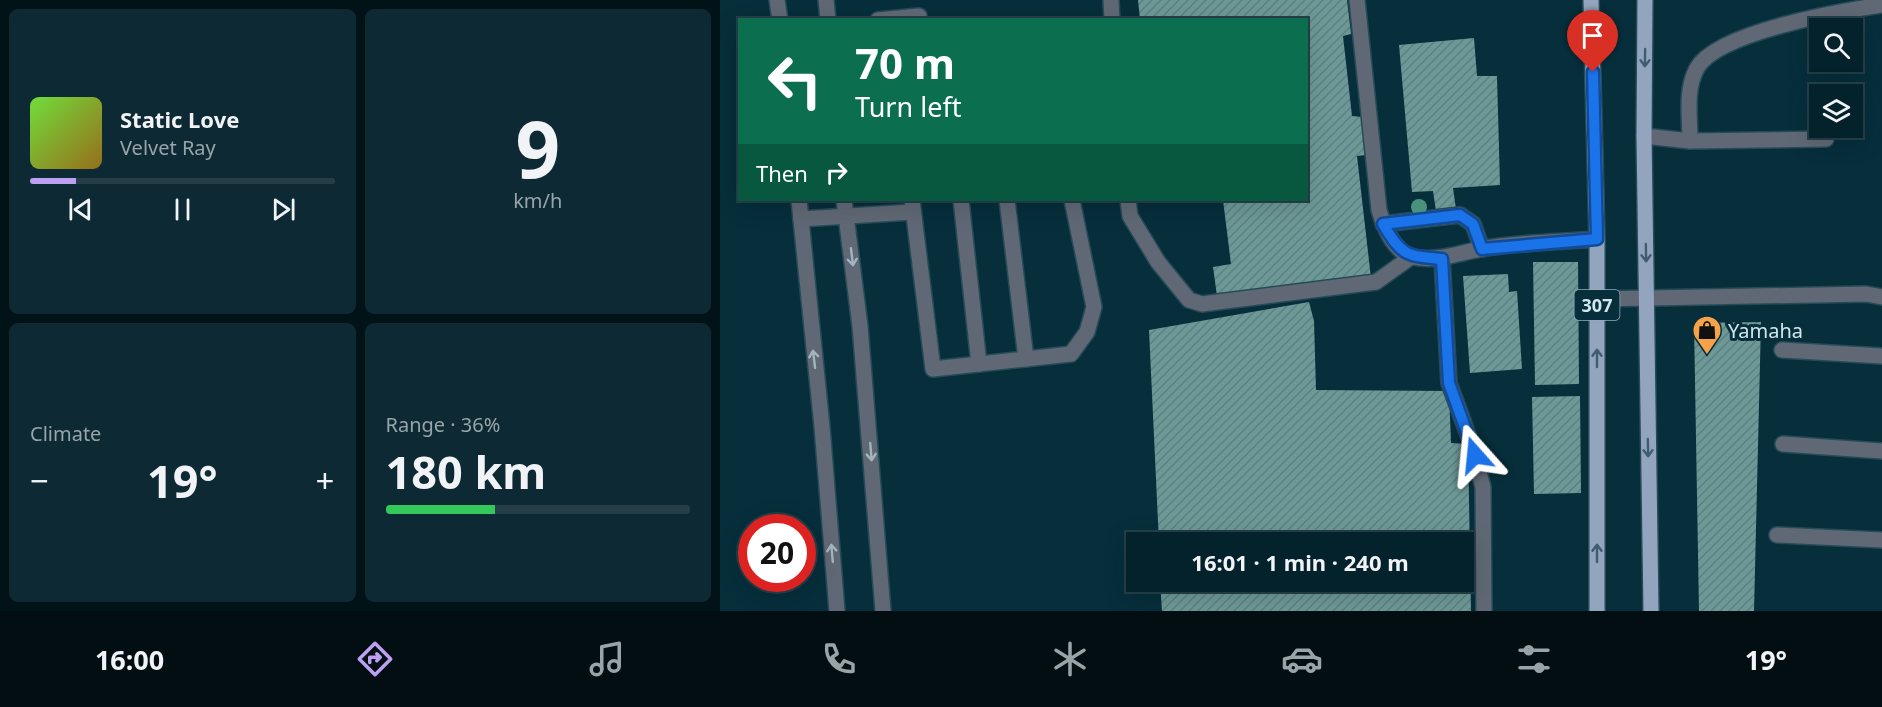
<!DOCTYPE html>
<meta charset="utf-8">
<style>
:root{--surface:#04222c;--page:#0d2a34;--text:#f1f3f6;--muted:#97a4a9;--line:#253f48;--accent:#bca0f2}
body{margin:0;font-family:"Noto Sans",sans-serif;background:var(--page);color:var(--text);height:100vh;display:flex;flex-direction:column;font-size:22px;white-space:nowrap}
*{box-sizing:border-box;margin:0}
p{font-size:20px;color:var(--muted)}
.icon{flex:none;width:33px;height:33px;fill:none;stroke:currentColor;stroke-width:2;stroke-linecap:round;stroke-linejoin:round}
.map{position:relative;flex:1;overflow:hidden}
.panel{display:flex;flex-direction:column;gap:9px;padding:9px;background:#021318;width:720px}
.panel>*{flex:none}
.banner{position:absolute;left:18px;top:18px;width:570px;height:183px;border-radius:0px;box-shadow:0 6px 24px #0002,0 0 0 2px var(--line);background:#0b6e4f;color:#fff;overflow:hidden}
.fabs{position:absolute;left:1089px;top:18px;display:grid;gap:12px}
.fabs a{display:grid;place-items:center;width:54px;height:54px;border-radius:0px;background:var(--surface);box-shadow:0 6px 24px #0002,0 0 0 2px var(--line);font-size:30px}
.speed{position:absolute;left:18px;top:514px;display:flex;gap:12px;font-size:30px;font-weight:700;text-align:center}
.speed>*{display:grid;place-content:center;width:78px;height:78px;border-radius:50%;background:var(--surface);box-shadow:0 6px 24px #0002,0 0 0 2px var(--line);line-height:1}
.speed .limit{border:9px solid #d22;background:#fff;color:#111}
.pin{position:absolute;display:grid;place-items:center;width:51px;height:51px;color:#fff;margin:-62px -26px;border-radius:50% 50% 50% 0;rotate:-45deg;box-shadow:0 0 6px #0007}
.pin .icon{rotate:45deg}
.me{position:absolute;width:66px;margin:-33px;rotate:342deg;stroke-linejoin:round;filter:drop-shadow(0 0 4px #0008)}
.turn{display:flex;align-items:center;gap:21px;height:126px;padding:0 18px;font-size:27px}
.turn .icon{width:78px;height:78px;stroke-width:2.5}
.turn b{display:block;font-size:42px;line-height:51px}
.then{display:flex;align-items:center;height:57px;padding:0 18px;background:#0003;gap:12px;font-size:22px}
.big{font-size:45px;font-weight:700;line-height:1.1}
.panel .card{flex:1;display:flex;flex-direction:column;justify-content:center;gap:9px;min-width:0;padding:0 21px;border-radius:9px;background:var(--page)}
.panel .dial{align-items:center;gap:0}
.dial b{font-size:78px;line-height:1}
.song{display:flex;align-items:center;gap:18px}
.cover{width:72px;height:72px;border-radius:9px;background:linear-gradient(135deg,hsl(100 70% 55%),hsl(40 70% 35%))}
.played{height:6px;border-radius:3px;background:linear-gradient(90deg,var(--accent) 15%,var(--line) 15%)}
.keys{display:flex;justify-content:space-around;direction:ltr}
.heat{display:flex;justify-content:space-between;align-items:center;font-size:33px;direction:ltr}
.charge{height:9px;border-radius:4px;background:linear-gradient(90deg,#34c759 36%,var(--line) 0)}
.panel .tiles{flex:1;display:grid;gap:9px;grid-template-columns:repeat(2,1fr)}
.trip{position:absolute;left:406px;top:532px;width:348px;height:60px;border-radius:0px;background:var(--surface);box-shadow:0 6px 24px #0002,0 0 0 2px var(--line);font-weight:700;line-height:60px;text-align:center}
.dock{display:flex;height:96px;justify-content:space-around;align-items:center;background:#020e12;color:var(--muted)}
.dock .icon{width:42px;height:42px}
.dock .active{color:var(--accent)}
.dock b{font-size:27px;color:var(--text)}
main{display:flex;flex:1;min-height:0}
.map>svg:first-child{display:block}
.building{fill:url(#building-hatch)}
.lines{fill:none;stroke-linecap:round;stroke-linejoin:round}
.minor-casing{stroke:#264b58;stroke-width:18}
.major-casing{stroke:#264b58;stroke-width:18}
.minor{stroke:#5f6874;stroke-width:15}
.major{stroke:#93a5be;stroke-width:15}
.tree{fill:#49937c}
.oneway{stroke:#3e5e6f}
.oneway2{stroke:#a3b4bd}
.route-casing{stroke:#114b97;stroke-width:15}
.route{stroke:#1a73e8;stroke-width:10}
.labels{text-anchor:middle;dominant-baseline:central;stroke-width:6;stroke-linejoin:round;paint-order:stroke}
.shield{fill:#062e3b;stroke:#94afb8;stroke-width:1.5}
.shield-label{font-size:18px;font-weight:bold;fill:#d1e6ee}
.poi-label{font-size:20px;fill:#d1e6ee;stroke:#062e3b;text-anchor:start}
</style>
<main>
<section class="panel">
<div class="tiles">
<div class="card">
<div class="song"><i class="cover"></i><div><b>Static Love</b><p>Velvet Ray</p></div></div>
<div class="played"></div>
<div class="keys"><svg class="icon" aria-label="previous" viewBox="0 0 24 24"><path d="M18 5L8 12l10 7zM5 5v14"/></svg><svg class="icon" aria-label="pause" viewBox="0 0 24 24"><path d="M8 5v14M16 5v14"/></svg><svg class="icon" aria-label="next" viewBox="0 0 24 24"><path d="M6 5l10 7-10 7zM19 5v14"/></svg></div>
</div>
<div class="card dial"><b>9</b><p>km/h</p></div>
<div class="card"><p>Climate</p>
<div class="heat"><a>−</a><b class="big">19°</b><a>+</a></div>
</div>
<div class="card"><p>Range · 36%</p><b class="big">180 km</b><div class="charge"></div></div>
</div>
</section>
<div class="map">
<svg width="1162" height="611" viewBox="0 0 1162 611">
<defs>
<pattern id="building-hatch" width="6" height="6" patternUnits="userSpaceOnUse" patternTransform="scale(1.5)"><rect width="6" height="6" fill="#6c9997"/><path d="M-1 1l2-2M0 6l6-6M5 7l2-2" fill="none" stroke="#5e807f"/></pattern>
</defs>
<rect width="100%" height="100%" fill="#062e3b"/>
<g class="building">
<polygon points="418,0 627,0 631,34 623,36 632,116 642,117 646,155 637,156 651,278 497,296 493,267 511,264 503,200 586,200 586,20 420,20"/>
<polygon points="754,38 757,76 777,76 780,185 733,188 736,209 716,211 713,191 692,192 679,45"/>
<polygon points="813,262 858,262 859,384 815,385"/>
<polygon points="788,274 789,292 797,291 802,369 750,373 743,276"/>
<polygon points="589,302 594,321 596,390 729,391 731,443 748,444 751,611 442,611 440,582 744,582 744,543 439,543 429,330"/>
<polygon points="1041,322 1034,611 979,611 974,323"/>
<polygon points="860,396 861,493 814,494 812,397"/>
</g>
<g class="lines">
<g class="minor-casing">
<g id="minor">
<polyline points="57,0 60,20"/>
<polyline points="106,0 108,20"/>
<polyline points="391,0 392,20"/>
<path d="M637 0 659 210C664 227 674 252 693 257 717 262 738 253 761 249 799 242 839 242 877 239"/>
<polyline points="158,20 199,16"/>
<polyline points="924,136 970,141 1106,139"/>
<path d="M970 141C970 117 965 90 977 68 998 32 1121 11 1162 5"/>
<polyline points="79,200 102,427 117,611"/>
<polyline points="124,200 140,326 163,611"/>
<polyline points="192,200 213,369 351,354 367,332 374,307 352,200"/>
<polyline points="241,200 259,364"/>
<polyline points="287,200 306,359"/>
<polyline points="408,200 410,216 438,262 469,300 482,304 656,282 691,257"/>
<polyline points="81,219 192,212"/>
<polyline points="663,224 740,215 753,224 762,249"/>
<polyline points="722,259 729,383 750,440 763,487 764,611"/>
<polyline points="877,299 1146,294 1162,297"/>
<polyline points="1062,350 1162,356"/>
<polyline points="1063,444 1162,451"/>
<polyline points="1057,535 1162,540"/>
</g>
</g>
<g class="major-casing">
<g id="major">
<polyline points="871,0 877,239 877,611"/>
<polyline points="925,0 924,136 931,611"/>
</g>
</g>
<use href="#minor" class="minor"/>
<use href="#major" class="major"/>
</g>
<circle class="tree" cx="699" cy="207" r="8"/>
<defs><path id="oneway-shaft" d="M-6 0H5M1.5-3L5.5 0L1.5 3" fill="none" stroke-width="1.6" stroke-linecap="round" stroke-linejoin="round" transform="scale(1.5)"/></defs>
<g class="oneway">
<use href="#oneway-shaft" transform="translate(925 58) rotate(91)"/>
<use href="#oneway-shaft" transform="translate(926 253) rotate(89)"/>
<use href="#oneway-shaft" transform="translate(877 358) rotate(-90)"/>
<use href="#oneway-shaft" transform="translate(928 448) rotate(89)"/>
<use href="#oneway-shaft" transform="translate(877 553) rotate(-90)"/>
</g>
<g class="oneway2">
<use href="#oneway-shaft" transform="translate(132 257) rotate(83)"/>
<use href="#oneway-shaft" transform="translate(94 359) rotate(-97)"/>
<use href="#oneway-shaft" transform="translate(151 452) rotate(85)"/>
<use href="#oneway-shaft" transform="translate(112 553) rotate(-95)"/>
</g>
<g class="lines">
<g class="route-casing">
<path id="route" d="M755 455 729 383 722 259C686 256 682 256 663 224L740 215 753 224 762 249 877 239 873 72"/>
</g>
<use href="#route" class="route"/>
</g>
<defs>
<g id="shop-pin" transform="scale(1.5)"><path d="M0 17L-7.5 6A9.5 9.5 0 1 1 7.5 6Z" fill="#f6a248" stroke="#062e3b"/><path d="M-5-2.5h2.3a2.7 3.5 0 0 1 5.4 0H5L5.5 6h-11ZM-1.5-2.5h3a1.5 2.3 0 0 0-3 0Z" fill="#111"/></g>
</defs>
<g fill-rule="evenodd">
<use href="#shop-pin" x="987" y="330"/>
</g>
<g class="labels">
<rect class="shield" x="854.5" y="290" width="45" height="30" rx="4.5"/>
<g class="shield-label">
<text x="877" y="305">307</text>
</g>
<g class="poi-label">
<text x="1008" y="330">Yamaha</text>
</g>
</g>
</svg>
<div class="fabs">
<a><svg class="icon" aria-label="search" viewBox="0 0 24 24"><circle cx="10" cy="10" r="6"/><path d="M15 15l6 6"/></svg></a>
<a><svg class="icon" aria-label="layers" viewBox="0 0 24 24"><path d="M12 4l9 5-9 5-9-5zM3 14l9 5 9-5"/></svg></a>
</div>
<div class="speed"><div class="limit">20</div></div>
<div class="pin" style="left:873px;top:72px;background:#d93025"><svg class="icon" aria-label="arrive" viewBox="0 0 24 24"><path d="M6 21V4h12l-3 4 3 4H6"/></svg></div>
<svg class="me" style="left:755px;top:455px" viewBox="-20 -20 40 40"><path d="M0-17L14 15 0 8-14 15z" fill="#1a73e8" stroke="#fff" stroke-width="4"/></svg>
<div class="trip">16:01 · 1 min · 240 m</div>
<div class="banner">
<div class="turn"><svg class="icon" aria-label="left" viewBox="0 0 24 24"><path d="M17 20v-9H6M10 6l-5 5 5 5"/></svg><div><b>70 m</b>Turn left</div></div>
<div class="then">Then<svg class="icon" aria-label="right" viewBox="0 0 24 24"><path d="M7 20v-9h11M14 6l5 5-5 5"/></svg></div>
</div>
</div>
</main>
<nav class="dock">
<b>16:00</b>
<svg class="icon active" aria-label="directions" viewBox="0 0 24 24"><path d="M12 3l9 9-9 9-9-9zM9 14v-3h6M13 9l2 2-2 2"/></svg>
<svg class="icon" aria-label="music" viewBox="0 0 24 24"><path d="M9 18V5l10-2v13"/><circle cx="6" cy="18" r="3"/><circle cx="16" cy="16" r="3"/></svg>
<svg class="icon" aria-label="phone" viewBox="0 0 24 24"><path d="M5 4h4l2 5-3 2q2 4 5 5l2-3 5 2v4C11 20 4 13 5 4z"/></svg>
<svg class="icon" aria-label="climate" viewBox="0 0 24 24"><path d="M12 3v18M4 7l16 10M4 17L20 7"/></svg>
<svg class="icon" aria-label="car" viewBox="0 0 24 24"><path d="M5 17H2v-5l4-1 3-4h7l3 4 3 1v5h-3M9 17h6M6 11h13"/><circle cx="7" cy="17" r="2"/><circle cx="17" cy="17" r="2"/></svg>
<svg class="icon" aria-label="filters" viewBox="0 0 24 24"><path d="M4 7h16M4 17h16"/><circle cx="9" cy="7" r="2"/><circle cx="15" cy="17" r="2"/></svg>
<b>19°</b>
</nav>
